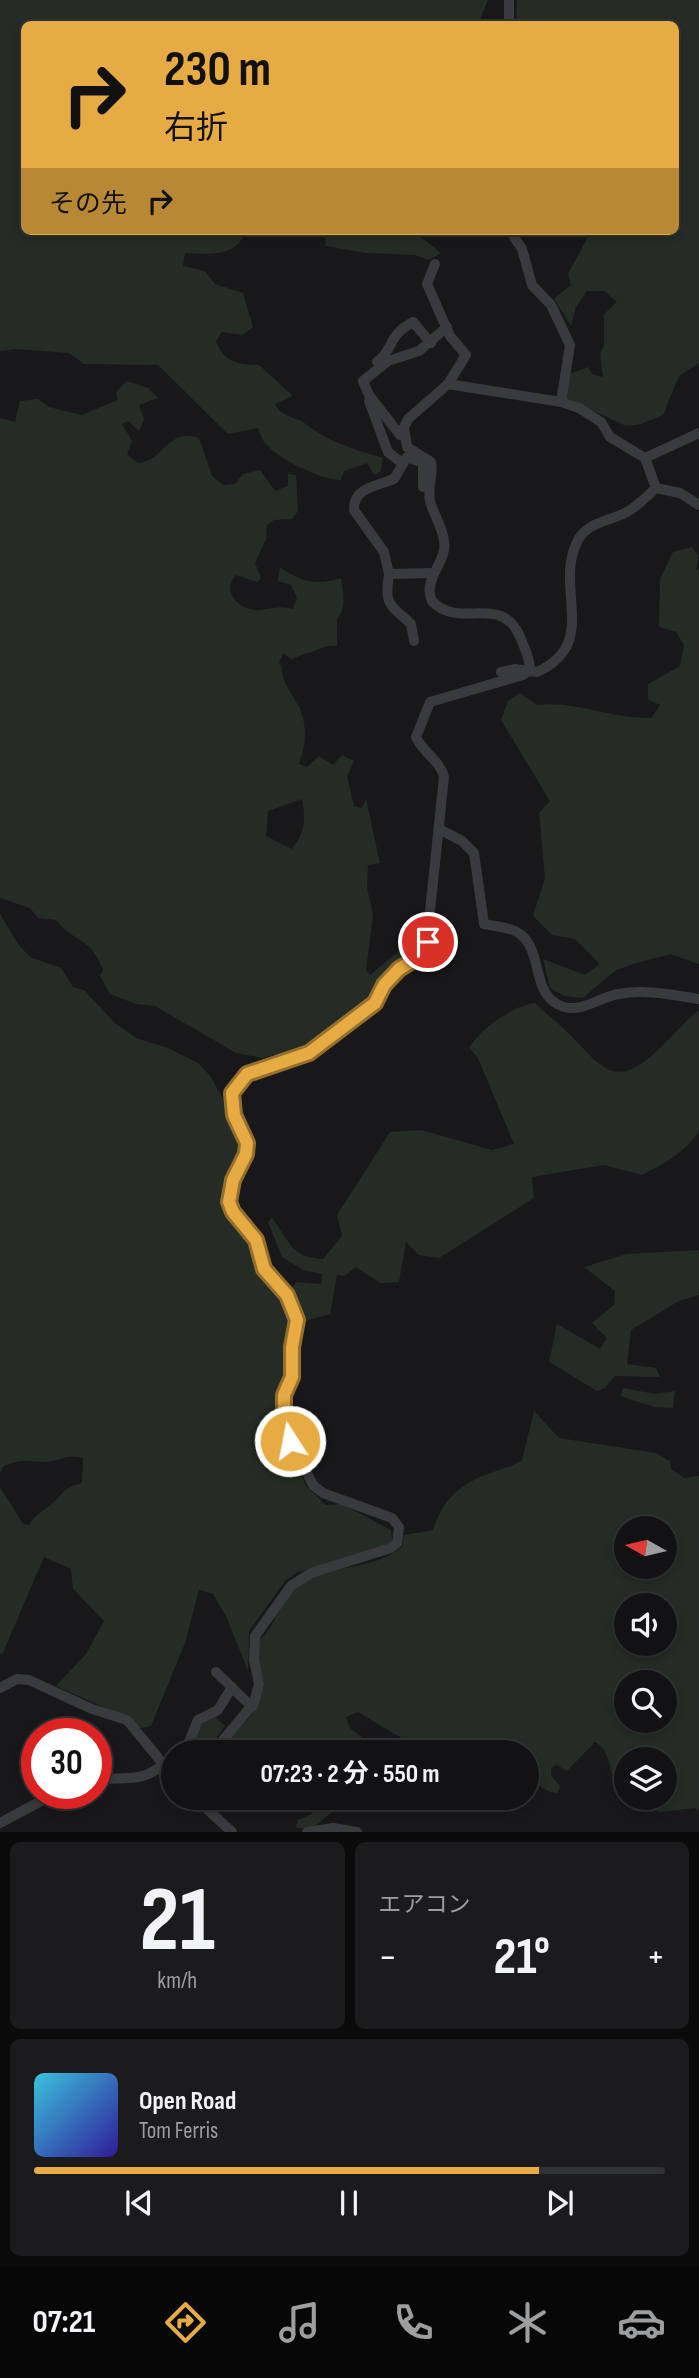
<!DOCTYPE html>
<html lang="ja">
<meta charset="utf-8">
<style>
:root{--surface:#121214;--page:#1b1b1d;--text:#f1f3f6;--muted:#9c9ea0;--line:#313234;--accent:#e7ab43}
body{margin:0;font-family:"Sofia Sans Condensed","Noto Sans JP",sans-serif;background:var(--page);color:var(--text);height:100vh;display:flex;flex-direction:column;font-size:26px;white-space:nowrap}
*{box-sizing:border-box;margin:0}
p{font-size:23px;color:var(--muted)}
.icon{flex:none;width:38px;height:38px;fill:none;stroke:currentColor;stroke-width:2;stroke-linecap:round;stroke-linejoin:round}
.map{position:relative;height:1832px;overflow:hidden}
.side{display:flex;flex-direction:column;gap:10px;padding:10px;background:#0a0a0b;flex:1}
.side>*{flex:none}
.guide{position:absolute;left:21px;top:21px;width:658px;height:214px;border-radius:10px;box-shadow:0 4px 10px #0003,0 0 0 2px var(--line);background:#e7ab43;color:#111;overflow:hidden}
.needle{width:46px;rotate:278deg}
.fabs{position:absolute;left:614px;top:1516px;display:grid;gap:14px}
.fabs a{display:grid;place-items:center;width:63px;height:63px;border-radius:50%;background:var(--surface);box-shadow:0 4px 10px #0003,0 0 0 2px var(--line);font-size:35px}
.speed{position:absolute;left:21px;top:1718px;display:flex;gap:14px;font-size:35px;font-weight:700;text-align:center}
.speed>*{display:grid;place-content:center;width:91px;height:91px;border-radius:50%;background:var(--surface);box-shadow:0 4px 10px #0003,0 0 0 2px var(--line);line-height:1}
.speed .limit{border:10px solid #d22;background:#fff;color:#111}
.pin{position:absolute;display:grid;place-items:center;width:60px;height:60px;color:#fff;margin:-30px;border:4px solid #fff;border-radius:50%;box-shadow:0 2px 7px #0007}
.me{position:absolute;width:77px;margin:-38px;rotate:349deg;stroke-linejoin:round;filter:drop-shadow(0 0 5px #0008)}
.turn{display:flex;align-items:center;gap:24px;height:147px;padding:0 28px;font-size:32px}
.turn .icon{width:91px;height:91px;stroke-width:2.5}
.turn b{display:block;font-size:49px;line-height:60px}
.then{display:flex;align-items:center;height:66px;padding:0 28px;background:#0003;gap:14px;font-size:26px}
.big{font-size:52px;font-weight:700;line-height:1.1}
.side .tile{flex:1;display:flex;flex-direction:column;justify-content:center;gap:10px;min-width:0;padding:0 24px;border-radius:10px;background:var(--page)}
.side .dial{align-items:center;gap:0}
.dial b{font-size:91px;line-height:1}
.song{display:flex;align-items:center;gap:21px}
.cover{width:84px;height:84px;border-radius:10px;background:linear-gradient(135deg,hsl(190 70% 55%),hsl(250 70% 35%))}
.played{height:7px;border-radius:4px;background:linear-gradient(90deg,var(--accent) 80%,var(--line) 80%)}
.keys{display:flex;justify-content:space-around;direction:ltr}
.heat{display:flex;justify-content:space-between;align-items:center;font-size:38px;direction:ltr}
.side .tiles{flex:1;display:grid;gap:10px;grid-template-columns:1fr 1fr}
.tile:last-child{grid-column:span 2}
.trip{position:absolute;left:161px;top:1740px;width:378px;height:70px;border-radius:35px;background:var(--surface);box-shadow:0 4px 10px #0003,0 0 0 2px var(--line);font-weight:700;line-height:70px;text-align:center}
.tab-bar{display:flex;height:112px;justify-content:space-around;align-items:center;background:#070708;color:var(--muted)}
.tab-bar .icon{width:49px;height:49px}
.tab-bar .current{color:var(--accent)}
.tab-bar b{font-size:32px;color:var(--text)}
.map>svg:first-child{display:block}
.green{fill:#242c25;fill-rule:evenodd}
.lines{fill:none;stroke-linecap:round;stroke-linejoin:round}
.minor{stroke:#393a3e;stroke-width:10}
.route-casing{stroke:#966f2c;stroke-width:18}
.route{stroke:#e7ab43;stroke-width:12}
</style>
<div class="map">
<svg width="699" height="1832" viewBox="0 0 699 1832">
<rect width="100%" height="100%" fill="#18181a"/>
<g class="green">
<path d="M0 0H488L478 24H24V231H245C238 258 207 254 185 253L183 266 205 271 215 284 243 293 253 327 242 335 222 332 216 341C224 362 238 365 259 365L293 396 275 404C283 419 294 415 306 424 330 443 354 449 383 458L381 471 374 475 367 463 344 471 341 480C321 480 278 459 265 443 262 440 260 433 258 428L228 434 158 365 84 364 69 353 15 349 0 351Z"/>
<polygon points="517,0 699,0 699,363 679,376 663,415 641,424 626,426 566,398 569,374 588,367 593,375 603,377 600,354 604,346 604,314 617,302 604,291 587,291 576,307 571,326 554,299 571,285 568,274 591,231 676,231 676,24 516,24"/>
<polygon points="320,231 387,231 388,237 413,231 441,253 429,260 415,255 366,253 325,246 326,240"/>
<path d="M127 381 148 388 158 398 139 405 144 419 139 431 128 421 122 424 132 441 127 454 138 463C165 461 166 428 199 438L212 476 223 485 235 484 243 474 260 470 275 491 288 486V474L296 475 298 511 292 519 274 520 267 525 266 539 255 563 261 578 257 582 236 575C220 591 240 612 260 610 273 608 279 606 293 609L297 597 291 585 278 581 280 567C300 582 317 586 341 578 343 591 347 608 337 619V646H328L291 659 283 653 279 663 282 666C280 680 291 692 298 705 308 723 306 746 299 764L307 767 319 756 333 765 342 755 354 761 347 776 354 806 362 808 366 799 380 863 368 865 367 888 373 914 366 970 370 975 411 941 415 950 378 984 370 1001 310 1046 262 1058 236 1053 155 1006 136 1004 110 994 100 976 103 970C90 936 74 943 56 920L38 918 30 908 0 898V418L15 422 20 401 38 399 49 407 82 415 118 400 116 392ZM302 799C306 819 305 832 292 849L266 836 268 811Z"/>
<path d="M692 547 699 556 696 569 699 570V964L670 954 637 963 616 970 583 998 564 996 550 988 543 959 585 975 600 964 575 939 552 935 533 916 545 878 539 813 550 801 501 720 508 701 520 693 537 705C575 700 612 719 651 718L660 705 648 699V684L680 666 684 645 676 632 659 627 660 579 673 552Z"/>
<path d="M0 914 18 944 30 957 61 968 73 987 84 990 115 1023 136 1038 168 1048 198 1063 211 1077 235 1120 240 1140 231 1175 227 1209 233 1223 246 1232 257 1267 281 1294 291 1318 285 1341 289 1375 282 1382 276 1421 306 1486 326 1505 342 1504 391 1530 392 1541 382 1550 298 1572 286 1580 249 1631 248 1671 226 1616 213 1594 199 1590 185 1643 151 1726 136 1729 128 1718 56 1686 86 1654 104 1621 73 1589 71 1569 44 1557 2 1655 0 1653V1487L23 1524 29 1525C36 1514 40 1513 49 1506 64 1495 61 1488 82 1483L83 1458C67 1453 59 1462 44 1462 25 1462 23 1458 4 1466L0 1473Z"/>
<path d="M535 1003C549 1016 565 1029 578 1043 599 1065 614 1084 644 1062 664 1047 679 1026 699 1010V1131C685 1153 665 1163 642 1175L604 1165 532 1177 534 1198 439 1258 419 1255 406 1242 399 1282 380 1283 356 1267 344 1276 337 1275 330 1314 302 1322 292 1288 296 1282 321 1284 322 1274 303 1270 282 1257 268 1222 272 1218C290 1241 290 1257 323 1259L342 1236 337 1215 390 1132 421 1130 492 1150 514 1144 478 1058 469 1048C481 1028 512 1006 535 1003Z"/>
<polygon points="699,1250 699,1295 679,1301 631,1330 627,1364 656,1368 660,1377 615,1376 605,1388 597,1391 549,1362 557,1324 600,1349 607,1338 592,1323 614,1305 615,1291 584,1267 627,1254"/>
<polygon points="623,1388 655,1394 675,1391 673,1408 654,1407 620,1396"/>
<path d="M534 1411 559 1438 656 1453 670 1461 671 1469 684 1478 699 1476V1811L695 1808 659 1812 647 1804 645 1797H665V1759H626V1775L618 1770 611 1773C609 1760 607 1749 595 1742L567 1771 557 1765 551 1768V1775L560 1786 558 1793 550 1792 535 1783 527 1784V1752H425L358 1712 346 1717 350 1728 364 1739 389 1752H218C228 1736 242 1728 252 1714 265 1697 258 1662 258 1641 277 1627 277 1604 295 1588 324 1562 374 1573 402 1546L404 1535 433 1530C444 1496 463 1482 496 1471 504 1468 514 1466 522 1460ZM626 1528H665V1566H626ZM626 1605H665V1643H626ZM626 1682H665V1720H626Z"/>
<polygon points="215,1717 225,1726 206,1752 194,1737 200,1722"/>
<polygon points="268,1797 368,1797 357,1809 341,1804 313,1828 296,1828 298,1820 312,1814 316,1805 302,1800"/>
</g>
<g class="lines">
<g class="minor">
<polyline points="509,24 509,0"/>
<polyline points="510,231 522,249 532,285 551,305 570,345 561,402"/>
<polyline points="435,264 427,284 450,336 466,355 448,384"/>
<path d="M377 362C395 348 387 336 413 322L431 343"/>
<polyline points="369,401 388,452 402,463"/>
<polyline points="404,434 400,435 369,395 363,381 388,361 419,351 447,327"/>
<polyline points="645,458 656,488 680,493 699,505"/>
<path d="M389 574 384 552 354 510C353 488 376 486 394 479L407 457 423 463V487"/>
<path d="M414 641 411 624C390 604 384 606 389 574L433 573"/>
<path d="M530 670C530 659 525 649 521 639 502 591 460 631 432 601 424 584 438 570 443 554 449 537 434 517 430 501 427 487 434 475 431 462L407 447 404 427 408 419 448 384 561 402 579 408 601 422 610 437 645 458 699 433"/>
<path d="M501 672 515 669 537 672C600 643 554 589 577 542 586 522 610 521 627 512 638 506 647 496 656 488"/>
<path d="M439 829 462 841 474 853 484 924C494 926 506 927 515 931 544 945 530 989 557 1004 578 1016 597 998 618 994 646 989 672 995 699 999"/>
<polyline points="216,1672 252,1707"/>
<polyline points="0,1688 17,1679 29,1680 92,1709 127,1720 173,1776"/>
<polyline points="185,1752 198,1720 218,1710 232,1687"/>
<path d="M213 1752 254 1703 259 1684 254 1660 255 1636 291 1586 311 1573 391 1548 397 1543 399 1527 392 1518 323 1493 313 1485 291 1441 283 1418 284 1395 293 1366 295 1310 287 1295 264 1269 256 1240 233 1212 229 1202 234 1180 246 1154 247 1143 231 1105 232 1093 247 1074 309 1053 375 1003 384 985 393 975 426 949 444 777C440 760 423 753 416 737L430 702 523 675 530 670"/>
<path d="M96 1780C121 1776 143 1784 163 1764"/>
<polyline points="194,1797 232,1832"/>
<polyline points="0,1823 54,1794"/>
<polyline points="307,1832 333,1828 357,1832"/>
</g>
</g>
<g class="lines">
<g class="route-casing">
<polyline id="route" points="290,1441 284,1418 284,1395 292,1377 292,1347 297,1320 287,1295 264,1269 256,1240 233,1212 229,1202 233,1180 246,1154 247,1143 234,1115 232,1093 247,1074 309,1053 375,1003 384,985 399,969 422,955 428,942"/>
</g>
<use href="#route" class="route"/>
</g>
</svg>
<div class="fabs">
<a><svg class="needle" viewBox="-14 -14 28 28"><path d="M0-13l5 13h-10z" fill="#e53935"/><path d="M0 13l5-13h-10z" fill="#9c9ea0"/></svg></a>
<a><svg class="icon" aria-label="sound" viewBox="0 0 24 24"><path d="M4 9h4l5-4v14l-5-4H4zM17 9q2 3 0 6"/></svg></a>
<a><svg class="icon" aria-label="search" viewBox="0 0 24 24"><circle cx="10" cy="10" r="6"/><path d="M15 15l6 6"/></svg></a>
<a><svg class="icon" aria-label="layers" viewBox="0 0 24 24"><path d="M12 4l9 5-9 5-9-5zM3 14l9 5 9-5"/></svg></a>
</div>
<div class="speed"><div class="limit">30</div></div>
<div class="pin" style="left:428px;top:942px;background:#d93025"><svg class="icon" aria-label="arrive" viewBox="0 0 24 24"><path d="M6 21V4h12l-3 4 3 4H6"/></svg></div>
<svg class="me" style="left:290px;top:1441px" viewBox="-20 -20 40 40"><circle r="17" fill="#e7ab43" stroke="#fff" stroke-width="3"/><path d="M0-11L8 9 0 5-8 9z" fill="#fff"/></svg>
<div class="trip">07:23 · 2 分 · 550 m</div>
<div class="guide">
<div class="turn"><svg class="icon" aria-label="right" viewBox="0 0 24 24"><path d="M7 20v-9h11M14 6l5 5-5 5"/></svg><div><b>230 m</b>右折</div></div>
<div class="then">その先<svg class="icon" aria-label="right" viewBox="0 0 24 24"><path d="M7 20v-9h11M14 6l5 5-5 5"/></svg></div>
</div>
</div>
<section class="side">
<div class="tiles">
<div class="tile dial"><b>21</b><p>km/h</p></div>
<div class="tile"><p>エアコン</p>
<div class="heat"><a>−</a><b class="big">21°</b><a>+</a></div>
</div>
<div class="tile">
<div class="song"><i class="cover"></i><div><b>Open Road</b><p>Tom Ferris</p></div></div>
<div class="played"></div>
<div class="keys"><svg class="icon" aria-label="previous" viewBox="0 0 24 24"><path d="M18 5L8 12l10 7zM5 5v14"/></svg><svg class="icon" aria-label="pause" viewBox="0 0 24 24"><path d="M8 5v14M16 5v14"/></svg><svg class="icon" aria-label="next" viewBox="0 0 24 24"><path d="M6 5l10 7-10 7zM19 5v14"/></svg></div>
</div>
</div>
</section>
<nav class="tab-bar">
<b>07:21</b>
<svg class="icon current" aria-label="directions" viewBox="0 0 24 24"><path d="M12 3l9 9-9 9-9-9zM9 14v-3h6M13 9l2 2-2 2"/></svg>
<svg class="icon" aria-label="music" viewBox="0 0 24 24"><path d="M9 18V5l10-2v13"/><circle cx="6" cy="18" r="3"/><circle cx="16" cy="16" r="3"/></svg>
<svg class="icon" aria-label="phone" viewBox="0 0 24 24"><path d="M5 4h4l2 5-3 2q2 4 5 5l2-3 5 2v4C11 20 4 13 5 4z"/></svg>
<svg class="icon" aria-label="climate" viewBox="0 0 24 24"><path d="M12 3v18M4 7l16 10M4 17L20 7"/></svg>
<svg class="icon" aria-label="car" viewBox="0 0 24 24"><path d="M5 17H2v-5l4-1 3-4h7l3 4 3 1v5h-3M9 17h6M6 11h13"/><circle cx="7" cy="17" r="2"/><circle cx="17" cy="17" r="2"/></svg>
</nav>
